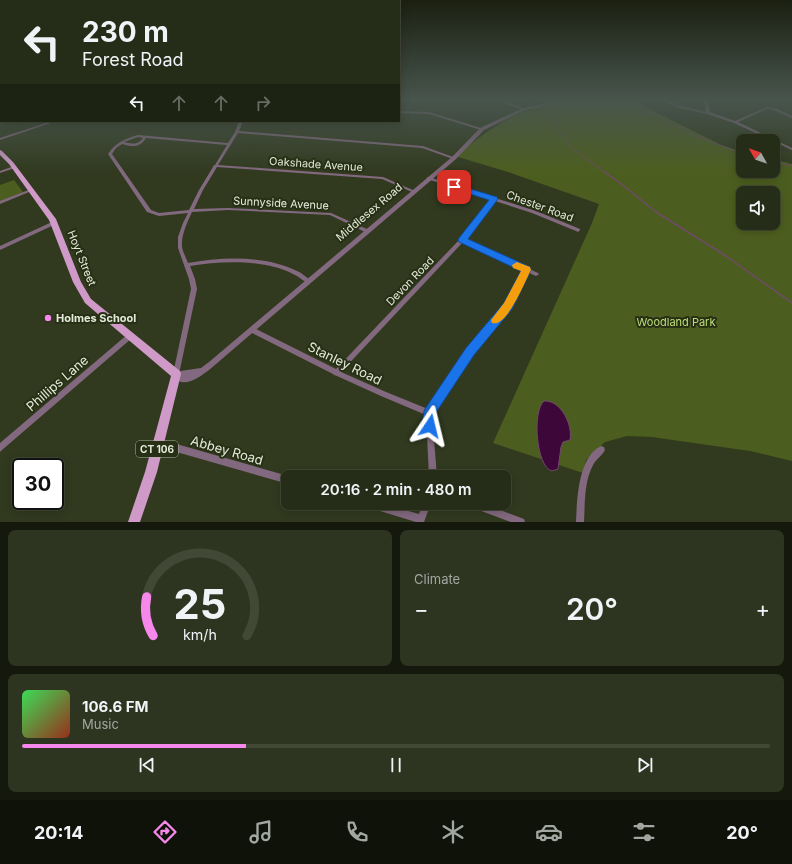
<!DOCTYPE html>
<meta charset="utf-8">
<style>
:root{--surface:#252c17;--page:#2d3420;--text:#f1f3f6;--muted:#a3a7a1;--line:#424836;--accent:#f788eb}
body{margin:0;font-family:Inter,sans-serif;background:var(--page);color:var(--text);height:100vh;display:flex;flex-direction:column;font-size:15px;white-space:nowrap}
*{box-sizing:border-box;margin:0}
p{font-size:13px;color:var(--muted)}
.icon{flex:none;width:22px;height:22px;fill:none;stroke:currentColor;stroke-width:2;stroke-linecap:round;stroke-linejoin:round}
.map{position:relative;height:522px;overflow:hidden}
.sheet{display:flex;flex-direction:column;gap:8px;padding:8px;background:#14180d;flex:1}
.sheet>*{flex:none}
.guide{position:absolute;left:0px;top:0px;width:400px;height:122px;box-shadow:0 2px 10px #0003,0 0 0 1px var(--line);background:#252c17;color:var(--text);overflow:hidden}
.needle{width:26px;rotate:310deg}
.controls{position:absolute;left:736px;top:134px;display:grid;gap:8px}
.controls a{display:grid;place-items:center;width:44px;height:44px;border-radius:8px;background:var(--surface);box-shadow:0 2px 10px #0003,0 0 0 1px var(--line);font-size:20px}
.speed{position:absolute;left:12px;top:458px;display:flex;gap:8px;font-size:20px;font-weight:700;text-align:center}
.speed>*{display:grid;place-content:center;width:52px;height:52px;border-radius:50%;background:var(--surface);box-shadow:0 2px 10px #0003,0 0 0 1px var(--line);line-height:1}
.speed .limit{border:2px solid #111;border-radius:6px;background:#fff;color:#111}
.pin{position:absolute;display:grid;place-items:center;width:34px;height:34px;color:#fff;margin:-17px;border-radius:8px;box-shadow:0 2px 6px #0006}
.me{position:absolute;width:44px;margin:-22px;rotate:10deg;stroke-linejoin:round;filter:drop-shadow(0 0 3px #0008)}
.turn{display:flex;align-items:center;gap:14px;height:84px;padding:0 16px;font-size:18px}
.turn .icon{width:52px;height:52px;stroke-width:2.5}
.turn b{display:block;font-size:28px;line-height:34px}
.lanes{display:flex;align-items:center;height:38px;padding:0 16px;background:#0003;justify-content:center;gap:20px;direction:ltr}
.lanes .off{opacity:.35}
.big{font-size:30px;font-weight:600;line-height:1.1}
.sheet .widget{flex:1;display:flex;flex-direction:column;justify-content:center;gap:6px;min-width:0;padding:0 14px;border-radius:8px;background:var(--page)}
.sheet .dial{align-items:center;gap:0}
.dial svg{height:104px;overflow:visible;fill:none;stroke:var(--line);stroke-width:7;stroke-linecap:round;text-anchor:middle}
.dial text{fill:var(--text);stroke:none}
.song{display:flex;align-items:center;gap:12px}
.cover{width:48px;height:48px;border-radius:6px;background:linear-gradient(135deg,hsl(130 70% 55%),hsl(10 70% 35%))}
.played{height:4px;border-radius:2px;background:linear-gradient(90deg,var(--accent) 30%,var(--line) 30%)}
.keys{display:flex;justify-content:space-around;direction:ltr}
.heat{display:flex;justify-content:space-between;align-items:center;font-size:22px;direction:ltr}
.sheet .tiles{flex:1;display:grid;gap:8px;grid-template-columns:1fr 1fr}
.widget:last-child{grid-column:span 2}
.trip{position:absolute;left:281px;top:470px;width:230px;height:40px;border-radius:8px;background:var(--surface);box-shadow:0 2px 10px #0003,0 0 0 1px var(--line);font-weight:600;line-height:40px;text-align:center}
.dock{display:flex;height:64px;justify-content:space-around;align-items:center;background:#0f1209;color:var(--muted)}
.dock .icon{width:28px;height:28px}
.dock .active{color:var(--accent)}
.dock b{font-size:18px;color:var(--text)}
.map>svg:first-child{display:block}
.green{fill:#4c5e1f;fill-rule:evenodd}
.water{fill:#3d0739;stroke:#6f4b69}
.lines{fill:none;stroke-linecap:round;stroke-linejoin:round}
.stream-far1{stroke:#6f4b69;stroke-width:1}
.stream{stroke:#6f4b69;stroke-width:1.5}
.minor{fill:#83697f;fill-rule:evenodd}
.tertiary{fill:#83697f;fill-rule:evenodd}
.primary{fill:#cf9ac8;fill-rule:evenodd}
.route{fill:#1a73e8;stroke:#114b97}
.slow{fill:#f59e0b}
.poi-dot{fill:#f788eb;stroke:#273015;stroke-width:1.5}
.labels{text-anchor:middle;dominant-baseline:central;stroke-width:4;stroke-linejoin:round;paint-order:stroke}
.shield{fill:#273015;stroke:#abb39f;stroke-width:1}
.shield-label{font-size:10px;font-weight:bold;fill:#e4ebda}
.street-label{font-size:11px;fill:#e4ebda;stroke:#273015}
.poi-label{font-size:11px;font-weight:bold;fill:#e4ebda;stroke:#273015;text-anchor:start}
.park-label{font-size:11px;fill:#bedf7a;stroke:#273015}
.near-street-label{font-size:13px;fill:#e4ebda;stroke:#273015}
</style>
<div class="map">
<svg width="792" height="522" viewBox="0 0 792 522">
<rect width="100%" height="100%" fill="#313a1f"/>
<g class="green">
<path d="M565 100H636L642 105 721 145 743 152V171H773V159L792 164V461L750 451 652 437 627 436 605 442 586 460 583 473 493 443 592 223 599 204 508 172 455 156C494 126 515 109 565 100ZM743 193H773V223H743Z"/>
<polygon points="14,180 23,192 0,202 0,185"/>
</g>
<path class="water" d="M544 401C561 400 573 425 570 440L563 442 561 447 558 469 552 471C536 467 532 411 544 401Z"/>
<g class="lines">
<g class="stream-far1">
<polyline points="527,100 532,105"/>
<polyline points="634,100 634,103 640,106 639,107 645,112 655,114 671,125 683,128 689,133 743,154"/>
<polyline points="538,109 555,122 555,126 573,149 606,173"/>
<polyline points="773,161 792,166"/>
</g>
<polyline class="stream" points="604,172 619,182 656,212 726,256 792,303"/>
<g class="minor">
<polygon points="497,100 501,100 526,109 523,110"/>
<polygon points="661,100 665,100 678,105 706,112 704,100 707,100 710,112 735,121 767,107 775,108 792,116 792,118 773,110 767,109 738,122 792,148 792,150 734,123 707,114 676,107"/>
<polygon points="399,111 429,112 484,129 481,130 429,114 399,113"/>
<rect x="0" y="112" width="1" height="2"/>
<polygon points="52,121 57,121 0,140 0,138"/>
<path d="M239 121H243L239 131 423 146 456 158 454 159H453L422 148 238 133 218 165 383 177 415 191 414 192H412L382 179 217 167 203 190 194 209 228 208 331 213 369 230V232H365L330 215 228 210 192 212C187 223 181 235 182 247 183 252 186 258 188 263 222 257 265 255 297 271 302 273 306 277 310 280L311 281 310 282H306C302 280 298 276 293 274 264 259 221 261 190 266L195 279 197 289 179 374 178 376 176 377 174 376 173 374 191 289 189 279 178 248V237L183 223 188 213 159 216 147 212 108 154C115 143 126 138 138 135L228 143 235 132ZM138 137 143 138C138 145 132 144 124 142ZM146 138 227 145 215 165 213 166V167L199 190 189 210 159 213 151 210 112 154 116 148 122 144C132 147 140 148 146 138Z"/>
<polygon points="14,166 15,166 15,168 0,173 0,171"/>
<path d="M427 177H429L536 211 580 229V230L578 232 576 231 532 213 495 201 465 239 538 273 539 274 538 275 536 276 527 272 510 308 472 354 432 414 437 477H429L426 415 381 396 337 376 334 375 333 374 250 332 249 330 250 328H254L336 369 460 239 491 200 427 179ZM463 242 523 270 506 305 468 350 428 409 386 392 341 372Z"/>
<polygon points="31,189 33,189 34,190 0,204 0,201"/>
<polygon points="54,221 56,222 56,224 0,250 0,246"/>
<polygon points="128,334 132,334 133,336 132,338 2,450 0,452 0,443"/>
<polygon points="159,439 288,476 290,477 288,477 288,484 159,447 155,443"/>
<path d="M601 446 604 447 605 450C602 456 596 459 593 465 584 482 585 504 584 522H576C577 500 578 457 601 446Z"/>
<polygon points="363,503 380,503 419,514 423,503 431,503 424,522 416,522 367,507 364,506"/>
<polygon points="467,503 481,503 524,519 525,522 511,522 468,506"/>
</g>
<path class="tertiary" d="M563 100H569L525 110 484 130 456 159 209 370C198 378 182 391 172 374L173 372 201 368 209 362 452 157 480 128 523 108Z"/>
<polygon class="primary" points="0,150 2,151 13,162 56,219 81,282 91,299 180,371 181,374 157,472 140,522 128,522 145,472 171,376 85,303 73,282 49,220 9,164 0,155"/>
</g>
<linearGradient id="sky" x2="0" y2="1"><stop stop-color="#1b2011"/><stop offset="0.58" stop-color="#48554d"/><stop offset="1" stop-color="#48554d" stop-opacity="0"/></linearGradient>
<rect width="792" height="173" fill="url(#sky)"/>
<path class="route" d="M454 184 497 197 498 199 468 239 530 267 531 270 512 309 474 355 435 414 436 426 434 430 430 432 425 430C423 423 422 415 425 409L466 348 504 303 521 271 459 242 458 240 459 238 489 200 451 188V185Z"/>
<path class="slow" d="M517 262 530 267 531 270C525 281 507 328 492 323L491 320 504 303 521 271 513 268 512 265Z"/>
<circle class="poi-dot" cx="48" cy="318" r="4"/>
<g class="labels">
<rect class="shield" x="136" y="441" width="42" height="16" rx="3"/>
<g class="shield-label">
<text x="157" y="449">CT 106</text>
</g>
<g class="street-label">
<text transform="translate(316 164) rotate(4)">Oakshade Avenue</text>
<text transform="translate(281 203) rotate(3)">Sunnyside Avenue</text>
<text transform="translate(540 206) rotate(20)">Chester Road</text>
<text transform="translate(369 212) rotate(-40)">Middlesex Road</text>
<text transform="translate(82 258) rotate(68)">Hoyt Street</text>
<text transform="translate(410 281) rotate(-46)">Devon Road</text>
</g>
<g class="poi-label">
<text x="56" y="318">Holmes School</text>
</g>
<g class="park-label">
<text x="676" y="322">Woodland Park</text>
</g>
<g class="near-street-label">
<text transform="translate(345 363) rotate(26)">Stanley Road</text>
<text transform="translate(57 383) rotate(-41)">Phillips Lane</text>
<text transform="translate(227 450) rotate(16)">Abbey Road</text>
</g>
</g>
</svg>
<div class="controls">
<a><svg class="needle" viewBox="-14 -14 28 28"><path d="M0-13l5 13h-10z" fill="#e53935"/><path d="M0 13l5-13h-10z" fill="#a3a7a1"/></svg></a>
<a><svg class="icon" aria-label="sound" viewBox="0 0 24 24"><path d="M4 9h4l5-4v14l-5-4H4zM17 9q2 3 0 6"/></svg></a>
</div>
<div class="speed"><div class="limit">30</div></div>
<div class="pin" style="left:454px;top:187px;background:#d93025"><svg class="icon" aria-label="arrive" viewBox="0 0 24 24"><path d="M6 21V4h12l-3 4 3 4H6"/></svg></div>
<svg class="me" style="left:430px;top:426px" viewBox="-20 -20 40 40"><path d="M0-17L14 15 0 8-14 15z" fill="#1a73e8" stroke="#fff" stroke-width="4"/></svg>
<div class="trip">20:16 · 2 min · 480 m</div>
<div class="guide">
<div class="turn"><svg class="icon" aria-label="left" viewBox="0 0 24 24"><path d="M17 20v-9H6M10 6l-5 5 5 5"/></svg><div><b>230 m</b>Forest Road</div></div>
<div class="lanes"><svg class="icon" aria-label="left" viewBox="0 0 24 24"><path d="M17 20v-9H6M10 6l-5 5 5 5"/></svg><svg class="icon off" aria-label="ahead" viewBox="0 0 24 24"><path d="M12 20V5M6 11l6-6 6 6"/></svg><svg class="icon off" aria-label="ahead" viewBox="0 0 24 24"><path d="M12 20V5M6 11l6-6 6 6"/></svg><svg class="icon off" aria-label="right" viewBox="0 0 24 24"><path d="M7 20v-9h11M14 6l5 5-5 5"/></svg></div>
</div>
</div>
<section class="sheet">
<div class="tiles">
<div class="widget dial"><svg viewBox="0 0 100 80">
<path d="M14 69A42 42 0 1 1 86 69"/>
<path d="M14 69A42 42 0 0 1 9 39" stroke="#f788eb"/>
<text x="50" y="56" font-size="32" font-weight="700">25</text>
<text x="50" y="72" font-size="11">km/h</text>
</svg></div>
<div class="widget"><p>Climate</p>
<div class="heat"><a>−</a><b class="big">20°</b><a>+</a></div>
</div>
<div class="widget">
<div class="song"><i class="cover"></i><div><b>106.6 FM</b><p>Music</p></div></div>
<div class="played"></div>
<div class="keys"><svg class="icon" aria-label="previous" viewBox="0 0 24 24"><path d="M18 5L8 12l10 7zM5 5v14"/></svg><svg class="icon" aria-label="pause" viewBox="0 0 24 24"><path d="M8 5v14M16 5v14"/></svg><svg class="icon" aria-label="next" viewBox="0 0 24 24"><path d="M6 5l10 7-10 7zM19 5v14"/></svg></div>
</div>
</div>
</section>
<nav class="dock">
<b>20:14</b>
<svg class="icon active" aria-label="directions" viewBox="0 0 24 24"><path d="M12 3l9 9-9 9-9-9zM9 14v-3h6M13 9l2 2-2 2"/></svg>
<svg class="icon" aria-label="music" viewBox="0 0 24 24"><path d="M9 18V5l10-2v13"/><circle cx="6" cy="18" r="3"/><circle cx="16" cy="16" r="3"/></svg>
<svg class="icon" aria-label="phone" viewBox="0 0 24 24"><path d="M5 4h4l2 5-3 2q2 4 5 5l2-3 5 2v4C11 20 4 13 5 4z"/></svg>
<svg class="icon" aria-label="climate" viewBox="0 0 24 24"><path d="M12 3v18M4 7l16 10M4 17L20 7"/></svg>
<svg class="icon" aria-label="car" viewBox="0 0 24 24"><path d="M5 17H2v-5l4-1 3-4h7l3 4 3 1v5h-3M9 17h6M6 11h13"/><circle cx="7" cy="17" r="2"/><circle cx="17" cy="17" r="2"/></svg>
<svg class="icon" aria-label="filters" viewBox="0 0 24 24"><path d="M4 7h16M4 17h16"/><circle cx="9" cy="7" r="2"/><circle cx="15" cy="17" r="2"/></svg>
<b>20°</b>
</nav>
